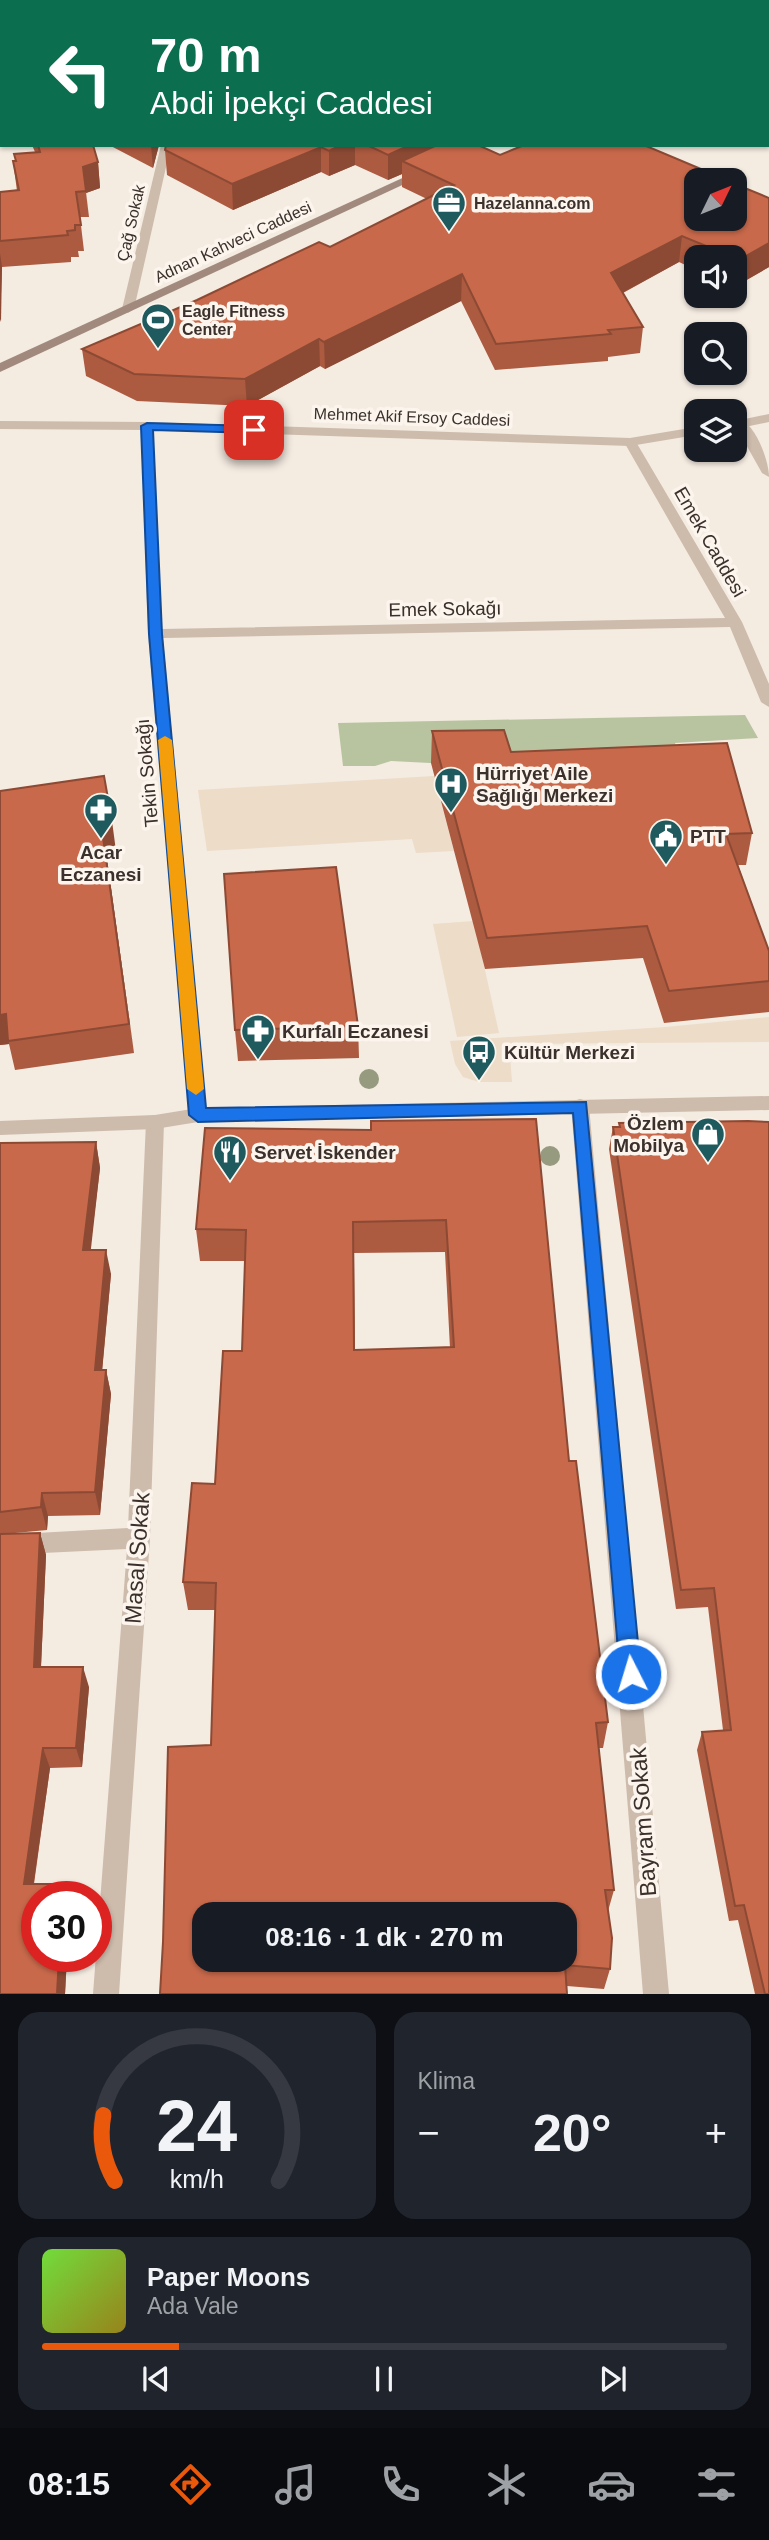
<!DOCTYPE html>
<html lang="tr">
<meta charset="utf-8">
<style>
:root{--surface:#171b24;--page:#20242c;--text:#f1f3f6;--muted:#9ea1a6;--line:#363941;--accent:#ea580c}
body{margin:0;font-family:Arial,sans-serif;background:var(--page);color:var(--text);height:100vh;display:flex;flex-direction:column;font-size:26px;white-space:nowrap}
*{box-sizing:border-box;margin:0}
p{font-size:23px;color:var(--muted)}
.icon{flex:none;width:38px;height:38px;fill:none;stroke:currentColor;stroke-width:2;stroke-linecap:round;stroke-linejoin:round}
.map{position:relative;height:1994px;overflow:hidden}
.panel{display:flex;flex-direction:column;gap:18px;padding:18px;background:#0d0f14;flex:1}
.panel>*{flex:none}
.top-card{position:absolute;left:0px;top:0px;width:770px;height:147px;box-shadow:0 2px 5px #0004;background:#0b6e4f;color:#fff;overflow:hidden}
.needle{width:46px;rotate:47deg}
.fabs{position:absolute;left:684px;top:168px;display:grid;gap:14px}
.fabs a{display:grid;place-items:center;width:63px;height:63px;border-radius:14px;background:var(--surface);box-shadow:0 2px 5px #0004;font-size:35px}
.speed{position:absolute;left:21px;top:1881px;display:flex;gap:14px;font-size:35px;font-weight:700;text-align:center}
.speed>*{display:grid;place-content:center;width:91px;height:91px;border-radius:50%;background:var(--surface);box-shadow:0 2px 5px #0004;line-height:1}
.speed .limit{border:10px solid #d22;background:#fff;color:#111}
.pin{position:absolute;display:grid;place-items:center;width:60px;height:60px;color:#fff;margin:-30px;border-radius:14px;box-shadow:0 4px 10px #0006}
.me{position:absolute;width:77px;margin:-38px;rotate:355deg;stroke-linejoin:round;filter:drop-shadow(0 0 5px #0008)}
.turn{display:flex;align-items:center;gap:24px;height:147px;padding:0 35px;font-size:32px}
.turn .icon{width:91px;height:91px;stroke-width:2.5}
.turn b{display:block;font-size:49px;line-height:60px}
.big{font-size:52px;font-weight:700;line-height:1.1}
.panel .widget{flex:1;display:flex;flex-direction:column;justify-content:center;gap:10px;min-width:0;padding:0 24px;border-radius:21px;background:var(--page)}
.panel .dial{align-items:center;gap:0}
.dial svg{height:182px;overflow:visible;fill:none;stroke:var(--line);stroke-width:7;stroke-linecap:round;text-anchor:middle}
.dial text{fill:var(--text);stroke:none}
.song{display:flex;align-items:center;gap:21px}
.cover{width:84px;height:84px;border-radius:10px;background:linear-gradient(135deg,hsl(100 70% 55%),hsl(50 70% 35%))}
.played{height:7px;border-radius:4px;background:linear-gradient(90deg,var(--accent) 20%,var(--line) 20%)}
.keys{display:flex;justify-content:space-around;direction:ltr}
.heat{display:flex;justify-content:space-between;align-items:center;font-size:38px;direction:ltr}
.panel .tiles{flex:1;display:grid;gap:18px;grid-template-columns:1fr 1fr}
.widget:last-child{grid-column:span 2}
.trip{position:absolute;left:192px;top:1902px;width:385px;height:70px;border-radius:21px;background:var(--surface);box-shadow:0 2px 5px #0004;font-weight:700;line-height:70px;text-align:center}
.tabs{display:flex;height:112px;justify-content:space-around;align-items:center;background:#090b0e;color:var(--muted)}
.tabs .icon{width:49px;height:49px}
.tabs .selected{color:var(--accent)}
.tabs b{font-size:32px;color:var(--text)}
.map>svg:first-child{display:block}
.green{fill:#b8c4a0}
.plaza{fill:#ecdcc8}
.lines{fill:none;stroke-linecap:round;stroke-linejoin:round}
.minor{fill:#cdbbac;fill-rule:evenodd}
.tertiary{fill:#cdbbac;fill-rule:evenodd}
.secondary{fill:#a18a7d;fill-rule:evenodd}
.tree{fill:#969b7f}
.wall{fill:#ac5a40;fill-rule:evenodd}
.shaded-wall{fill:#8c4a34}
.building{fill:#c8694b;stroke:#8c4a34;stroke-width:2;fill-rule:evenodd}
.route{fill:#1a73e8;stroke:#114b97;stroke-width:2}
.slow{fill:#f59e0b}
.labels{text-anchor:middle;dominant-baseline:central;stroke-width:7;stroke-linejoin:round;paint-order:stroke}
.far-poi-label{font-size:16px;font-weight:bold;fill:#3b302b;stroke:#fbf5ee;text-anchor:start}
.far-street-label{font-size:16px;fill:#3b302b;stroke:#fbf5ee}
.street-label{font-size:19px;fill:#3b302b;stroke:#fbf5ee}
.poi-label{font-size:19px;font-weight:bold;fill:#3b302b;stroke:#fbf5ee;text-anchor:start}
.near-street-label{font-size:23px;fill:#3b302b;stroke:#fbf5ee}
</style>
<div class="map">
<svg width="769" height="1994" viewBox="0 0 769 1994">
<rect width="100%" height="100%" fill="#f4ebe1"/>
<polygon class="green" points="745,715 758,738 675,743 684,776 391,761 375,766 343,766 338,723"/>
<g class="plaza">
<polygon points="434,776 454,851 416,853 412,839 207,851 198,790"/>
<polygon points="474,921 499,1033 457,1037 433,924"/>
<polygon points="769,1017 769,1042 509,1044 512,1082 479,1082 463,1077 455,1064 450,1041 666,1027"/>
</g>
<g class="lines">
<g class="minor">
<rect x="0" y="105" width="2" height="6"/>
<polygon points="161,145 171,145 134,309 128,313 122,309"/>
<path d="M741 420C756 426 769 461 769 477L762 473 735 425Z"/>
<polygon points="147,422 153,426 162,629 725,618 624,442 630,438 636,442 742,622 769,684 769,707 761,702 730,627 163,638 207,1115 205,1120 191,1120 189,1115 148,634 141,426"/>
<polygon points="580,1099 587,1101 589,1106 669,1994 643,1994 571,1106 573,1101"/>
<polygon points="155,1115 162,1117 164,1122 150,1538 119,1994 93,1994 127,1549 0,1555 0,1535 128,1528 146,1122 148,1117"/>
</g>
<g class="tertiary">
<polygon points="769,414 769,422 735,429 735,421"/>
<polygon points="0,421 147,422 630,438 696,427 696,435 630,446 147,430 0,429"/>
<polygon points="769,1096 769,1110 198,1122 155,1129 0,1135 0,1121 155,1115 198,1108"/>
</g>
<polygon class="secondary" points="422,169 427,172 426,174 0,372 0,363"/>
</g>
<g class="tree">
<circle cx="369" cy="1079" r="10"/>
<circle cx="550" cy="1156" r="10"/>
</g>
<g class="wall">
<polygon points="723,0 769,0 769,142 768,2 723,2"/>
<polygon points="32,145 93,145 98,162 100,188 86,193 89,217 80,217 84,251 78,251 79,257 71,257 71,262 2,267 0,322 0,192 17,191 13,161 35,152"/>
<polygon points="109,145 159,145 153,168"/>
<polygon points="166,145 478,145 500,155 769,198 769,267 736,286 735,257 696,257 696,270 679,262 623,293 643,327 640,353 608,357 608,361 495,370 461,301 325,369 320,366 247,406 137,401 86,376 82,349 330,247 427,199 402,187 402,174 388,180 355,165 329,176 321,172 233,210 167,175 165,150"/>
<polygon points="432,731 511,752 752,833 746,865 738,865 769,951 769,1012 664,1023 643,958 485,969 431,763"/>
<polygon points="0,791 116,851 106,852 134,1053 15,1070 9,1044 0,1045"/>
<polygon points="358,1026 359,1058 238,1061 235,1030"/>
<path d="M536 1119 569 1461 608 1722 603 1748H599L614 1890 608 1911 610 1969 604 1989 567 1986 211 1745 215 1610H188L183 1582 215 1484 242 1351 245 1261H200L196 1229 371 1130ZM445 1252 450 1348 355 1350 354 1253Z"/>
<polygon points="748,1121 769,1994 755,1994 738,1920 729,1921 697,1750 702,1732 723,1730 708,1607 676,1609 609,1149 613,1127 619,1127 619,1123"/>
<polygon points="96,1142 100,1168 90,1250 111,1274 102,1370 106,1370 111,1394 100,1515 48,1516 47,1530 4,1534 40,1533 46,1555 41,1667 89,1687 82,1767 50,1768 34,1884 63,1884 67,1897 37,1897 37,1956 67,1956 65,1994 0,1994 0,1143"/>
</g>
<g class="shaded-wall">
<polygon points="662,0 682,0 681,2 660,2"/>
<polygon points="0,48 2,48 2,72 0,73"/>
<polygon points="151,145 159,145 153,168"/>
<polygon points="341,145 355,145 355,165 329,176 329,151"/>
<polygon points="410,145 444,145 402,161 402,174 388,180 388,155"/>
<polygon points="321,147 321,172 233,210 232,184"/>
<polygon points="98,162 100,188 86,193 89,217 83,167"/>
<polygon points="682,236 679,262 609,300 611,273"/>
<polygon points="769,243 769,267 736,286 739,260"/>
<polygon points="0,253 2,267 1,322 0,319"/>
<polygon points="462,274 461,301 325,369 324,342"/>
<polygon points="319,339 320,366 247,406 245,379"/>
<polygon points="112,821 116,851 106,852 134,1053 101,823"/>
<polygon points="6,1014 9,1044 0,1045 0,1015"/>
<polygon points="96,1142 100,1168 88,1275 83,1250"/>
<polygon points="106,1250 111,1274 100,1394 95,1370"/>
<polygon points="106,1370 111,1394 100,1515 95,1492"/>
<polygon points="42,1493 48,1516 47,1530 41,1507"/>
<polygon points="40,1533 46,1555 40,1688 34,1667"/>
<polygon points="83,1667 89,1687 82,1767 76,1748"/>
<polygon points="43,1748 50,1768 31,1902 24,1884"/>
<polygon points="63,1884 67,1897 62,1897"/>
<polygon points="59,1956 67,1956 65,1994 57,1994"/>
</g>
<g class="building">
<polygon points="0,0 662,0 660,2 2,2 2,48 0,48"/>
<polygon points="728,0 769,0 769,29 768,2 728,2"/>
<rect x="768" y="30" width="1" height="87"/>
<polygon points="38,145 93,145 98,162 83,167 86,191 76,192 81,225 75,225 75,230 67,231 68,235 0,241 0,192 19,190 13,161 16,161 14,154 40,152"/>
<polygon points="166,145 341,145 329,151 321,147 232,184 165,150"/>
<polygon points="367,145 410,145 388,155"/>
<polygon points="437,145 478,145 500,155 524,145 644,145 727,180 696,180 696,219 735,219 735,184 769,198 769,243 739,260 735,257 733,257 682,236 611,273 643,327 608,330 611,334 496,344 462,274 324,342 319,339 245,379 134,374 82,349 197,300 319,242 330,247 454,185 402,161"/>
<polygon points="504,730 511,752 727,743 752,833 726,834 769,951 769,981 669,991 647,926 487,938 432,731"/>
<polygon points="104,776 112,821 101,823 129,1024 8,1041 6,1014 0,1015 0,791"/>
<polygon points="336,867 358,1026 235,1030 224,874"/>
<path d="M536 1119 569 1461H576L608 1722 596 1723 614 1890H605L612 1938 610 1969 565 1965 567 1994H160L163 1942 168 1747 211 1745 216 1583 183 1582 192 1483 215 1484 223 1351H242L246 1230 196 1229 205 1128 371 1130V1121ZM446 1220 454 1347 354 1350 353 1222ZM205 1914H565V1960H205Z"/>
<polygon points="748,1121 769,1122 769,1994 765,1994 744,1905 735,1906 702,1732 731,1730 714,1588 681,1590 613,1127 620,1127 619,1123"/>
<polygon points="96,1142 83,1250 106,1250 95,1370 106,1370 95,1492 42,1493 41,1507 0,1512 0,1143"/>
<polygon points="40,1533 34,1667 83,1667 76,1748 43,1748 24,1884 63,1884 62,1897 37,1897 37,1956 59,1956 57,1994 0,1994 0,1534"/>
</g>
<polygon class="route" points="147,423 254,426 260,430 254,433 153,430 162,634 206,1108 586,1102 641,1674 638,1681 631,1684 623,1681 620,1674 573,1113 198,1122 189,1115 149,634 141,426"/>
<polygon class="slow" points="165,736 172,740 204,1089 196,1095 187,1089 158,740"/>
<defs>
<g id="office-pin" transform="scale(1.75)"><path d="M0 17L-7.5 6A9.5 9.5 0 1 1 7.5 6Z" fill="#1f5a5e" stroke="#fbf5ee"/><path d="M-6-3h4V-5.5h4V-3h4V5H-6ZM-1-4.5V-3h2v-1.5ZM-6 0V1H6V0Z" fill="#fff"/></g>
<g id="stadium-pin" transform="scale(1.75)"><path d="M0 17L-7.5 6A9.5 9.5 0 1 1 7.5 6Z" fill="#1f5a5e" stroke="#fbf5ee"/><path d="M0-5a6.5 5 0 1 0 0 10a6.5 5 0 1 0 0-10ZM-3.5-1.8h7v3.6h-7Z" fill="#fff"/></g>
<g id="hospital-pin" transform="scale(1.75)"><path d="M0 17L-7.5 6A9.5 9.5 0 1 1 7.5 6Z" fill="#1f5a5e" stroke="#fbf5ee"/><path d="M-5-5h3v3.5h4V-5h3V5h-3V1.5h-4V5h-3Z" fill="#fff"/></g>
<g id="pharmacy-pin" transform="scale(1.75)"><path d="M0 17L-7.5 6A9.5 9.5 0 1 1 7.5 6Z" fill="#1f5a5e" stroke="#fbf5ee"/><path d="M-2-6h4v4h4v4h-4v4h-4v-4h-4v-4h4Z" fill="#fff"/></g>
<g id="civic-pin" transform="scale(1.75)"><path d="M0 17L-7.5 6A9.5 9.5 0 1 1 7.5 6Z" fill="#1f5a5e" stroke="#fbf5ee"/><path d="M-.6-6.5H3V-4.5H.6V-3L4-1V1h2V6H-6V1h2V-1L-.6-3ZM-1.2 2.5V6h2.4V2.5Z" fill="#fff"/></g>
<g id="bus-pin" transform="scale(1.75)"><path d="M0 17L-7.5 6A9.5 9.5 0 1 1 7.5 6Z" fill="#1f5a5e" stroke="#fbf5ee"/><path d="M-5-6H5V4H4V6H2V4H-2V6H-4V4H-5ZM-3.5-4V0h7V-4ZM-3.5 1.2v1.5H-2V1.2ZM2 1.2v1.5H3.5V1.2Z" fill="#fff"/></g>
<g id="shop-pin" transform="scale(1.75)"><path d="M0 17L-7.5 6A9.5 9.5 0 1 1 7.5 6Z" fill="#1f5a5e" stroke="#fbf5ee"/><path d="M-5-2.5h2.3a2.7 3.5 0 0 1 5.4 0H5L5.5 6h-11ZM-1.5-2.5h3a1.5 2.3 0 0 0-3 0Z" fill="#fff"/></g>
<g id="restaurant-pin" transform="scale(1.75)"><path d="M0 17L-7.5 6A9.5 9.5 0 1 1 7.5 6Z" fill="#1f5a5e" stroke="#fbf5ee"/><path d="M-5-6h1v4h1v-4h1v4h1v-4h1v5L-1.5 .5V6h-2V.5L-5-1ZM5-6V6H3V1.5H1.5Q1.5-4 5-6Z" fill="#fff"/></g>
</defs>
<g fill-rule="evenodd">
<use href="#office-pin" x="449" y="203"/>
<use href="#stadium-pin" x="158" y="320"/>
<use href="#hospital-pin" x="451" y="784"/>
<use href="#pharmacy-pin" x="101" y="810"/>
<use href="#civic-pin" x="666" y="836"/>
<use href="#pharmacy-pin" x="258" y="1031"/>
<use href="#bus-pin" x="479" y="1052"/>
<use href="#shop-pin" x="708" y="1134"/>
<use href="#restaurant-pin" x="230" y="1152"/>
</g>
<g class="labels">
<g class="far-poi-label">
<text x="474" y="203">Hazelanna.com</text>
<text x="182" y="311">Eagle Fitness<tspan x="182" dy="18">Center</tspan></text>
</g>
<g class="far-street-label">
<text transform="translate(131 223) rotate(-77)">Çağ Sokak</text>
<text transform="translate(233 242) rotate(-25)">Adnan Kahveci Caddesi</text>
<text transform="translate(412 417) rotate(2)">Mehmet Akif Ersoy Caddesi</text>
</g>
<g class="street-label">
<text transform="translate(710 542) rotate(60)">Emek Caddesi</text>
<text transform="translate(445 609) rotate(-1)">Emek Sokağı</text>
<text transform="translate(147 773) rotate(-95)">Tekin Sokağı</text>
</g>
<g class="poi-label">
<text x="476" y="773">Hürriyet Aile<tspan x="476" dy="22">Sağlığı Merkezi</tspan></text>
<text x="690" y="836">PTT</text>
<text x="101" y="852" text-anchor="middle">Acar<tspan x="101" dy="22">Eczanesi</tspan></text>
<text x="282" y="1031">Kurfalı Eczanesi</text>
<text x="504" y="1052">Kültür Merkezi</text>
<text x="684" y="1123" text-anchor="end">Özlem<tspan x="684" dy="22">Mobilya</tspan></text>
<text x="254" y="1152">Servet İskender</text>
</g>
<g class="near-street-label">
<text transform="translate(137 1558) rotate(-86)">Masal Sokak</text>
<text transform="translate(643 1822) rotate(-94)">Bayram Sokak</text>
</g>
</g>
</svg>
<div class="fabs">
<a><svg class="needle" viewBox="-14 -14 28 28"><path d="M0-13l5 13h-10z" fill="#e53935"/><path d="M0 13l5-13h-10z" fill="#9ea1a6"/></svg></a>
<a><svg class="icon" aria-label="sound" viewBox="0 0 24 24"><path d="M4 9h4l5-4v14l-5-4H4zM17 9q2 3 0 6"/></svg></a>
<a><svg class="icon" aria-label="search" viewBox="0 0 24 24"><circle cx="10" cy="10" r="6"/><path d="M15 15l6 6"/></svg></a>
<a><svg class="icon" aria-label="layers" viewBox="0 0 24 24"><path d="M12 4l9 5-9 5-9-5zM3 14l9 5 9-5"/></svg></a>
</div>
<div class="speed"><div class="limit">30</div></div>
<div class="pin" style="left:254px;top:430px;background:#d93025"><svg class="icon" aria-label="arrive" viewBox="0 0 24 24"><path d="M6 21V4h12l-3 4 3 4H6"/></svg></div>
<svg class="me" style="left:631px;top:1674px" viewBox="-20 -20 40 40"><circle r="17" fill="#1a73e8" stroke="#fff" stroke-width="3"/><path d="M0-11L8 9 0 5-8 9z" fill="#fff"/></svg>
<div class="trip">08:16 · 1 dk · 270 m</div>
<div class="top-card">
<div class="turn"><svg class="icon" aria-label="left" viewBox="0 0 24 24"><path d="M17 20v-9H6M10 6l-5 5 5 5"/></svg><div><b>70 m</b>Abdi İpekçi Caddesi</div></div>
</div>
</div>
<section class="panel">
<div class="tiles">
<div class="widget dial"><svg viewBox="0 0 100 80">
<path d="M14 69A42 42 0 1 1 86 69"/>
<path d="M14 69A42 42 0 0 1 9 40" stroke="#ea580c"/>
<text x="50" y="56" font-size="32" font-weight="700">24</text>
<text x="50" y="72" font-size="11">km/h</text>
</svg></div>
<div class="widget"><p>Klima</p>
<div class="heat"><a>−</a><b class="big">20°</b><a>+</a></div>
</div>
<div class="widget">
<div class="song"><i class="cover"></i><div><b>Paper Moons</b><p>Ada Vale</p></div></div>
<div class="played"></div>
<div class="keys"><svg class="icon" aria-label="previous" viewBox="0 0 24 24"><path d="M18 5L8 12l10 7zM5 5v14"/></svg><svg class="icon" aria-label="pause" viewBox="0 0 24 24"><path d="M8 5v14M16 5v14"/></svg><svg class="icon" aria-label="next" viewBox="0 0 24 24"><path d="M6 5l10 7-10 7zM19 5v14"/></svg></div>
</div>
</div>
</section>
<nav class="tabs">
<b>08:15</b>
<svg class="icon selected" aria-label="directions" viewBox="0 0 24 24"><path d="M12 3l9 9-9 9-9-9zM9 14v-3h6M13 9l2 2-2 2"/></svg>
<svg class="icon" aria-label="music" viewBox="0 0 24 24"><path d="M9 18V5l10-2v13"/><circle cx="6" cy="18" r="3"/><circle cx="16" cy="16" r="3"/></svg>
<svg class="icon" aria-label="phone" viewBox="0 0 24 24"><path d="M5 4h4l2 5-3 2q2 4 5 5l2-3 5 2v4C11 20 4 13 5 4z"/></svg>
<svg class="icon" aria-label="climate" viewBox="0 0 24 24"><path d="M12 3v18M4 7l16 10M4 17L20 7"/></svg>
<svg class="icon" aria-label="car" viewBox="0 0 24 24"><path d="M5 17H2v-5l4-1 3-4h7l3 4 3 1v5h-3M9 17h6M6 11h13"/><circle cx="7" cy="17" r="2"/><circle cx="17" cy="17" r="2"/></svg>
<svg class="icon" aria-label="filters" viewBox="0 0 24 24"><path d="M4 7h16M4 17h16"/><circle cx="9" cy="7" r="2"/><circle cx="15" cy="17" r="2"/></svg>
</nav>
